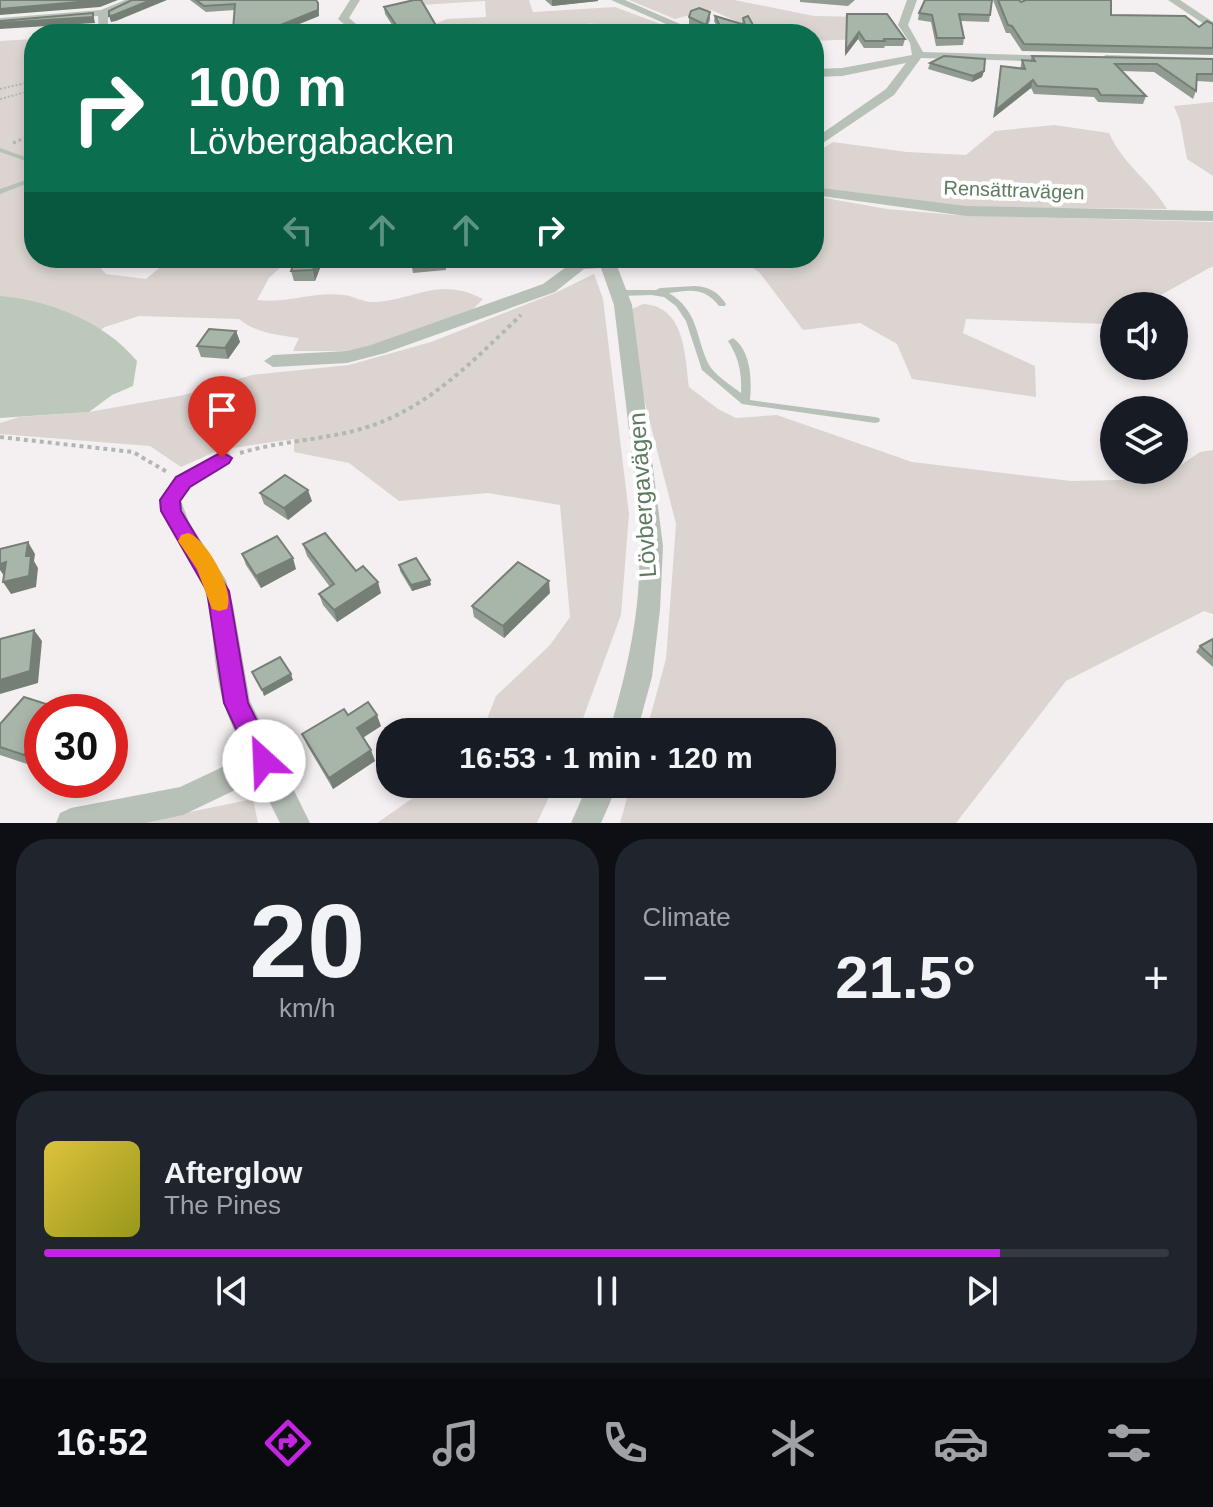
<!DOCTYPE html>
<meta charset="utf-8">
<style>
:root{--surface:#171b24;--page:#20242c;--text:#f1f3f6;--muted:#9ea1a6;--line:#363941;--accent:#c224e0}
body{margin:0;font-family:Helvetica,sans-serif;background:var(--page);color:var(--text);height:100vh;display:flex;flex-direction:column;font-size:30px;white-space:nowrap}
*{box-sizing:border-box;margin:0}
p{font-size:26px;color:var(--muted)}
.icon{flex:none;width:44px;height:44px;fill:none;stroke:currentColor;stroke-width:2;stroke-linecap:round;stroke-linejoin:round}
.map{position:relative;height:823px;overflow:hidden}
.drawer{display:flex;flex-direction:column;gap:16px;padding:16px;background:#0d0f14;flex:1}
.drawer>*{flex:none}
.guide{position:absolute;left:24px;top:24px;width:800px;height:244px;border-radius:32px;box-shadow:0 4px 12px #0003;background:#0b6e4f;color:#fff;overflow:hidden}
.buttons{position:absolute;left:1100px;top:292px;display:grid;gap:16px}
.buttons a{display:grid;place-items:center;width:88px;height:88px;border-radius:50%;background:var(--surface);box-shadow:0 4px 12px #0003;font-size:40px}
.speed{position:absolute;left:24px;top:694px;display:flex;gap:16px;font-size:40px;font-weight:700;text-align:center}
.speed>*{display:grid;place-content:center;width:104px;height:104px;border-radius:50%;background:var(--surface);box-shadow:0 4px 12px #0003;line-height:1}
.speed .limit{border:12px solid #d22;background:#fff;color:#111}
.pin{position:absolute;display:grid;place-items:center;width:68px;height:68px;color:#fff;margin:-82px -34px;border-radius:50% 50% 50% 0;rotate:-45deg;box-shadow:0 0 8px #0007}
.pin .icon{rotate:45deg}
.me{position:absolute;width:88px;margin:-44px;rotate:335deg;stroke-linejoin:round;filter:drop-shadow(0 0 6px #0008)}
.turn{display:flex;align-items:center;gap:28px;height:168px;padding:0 32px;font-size:36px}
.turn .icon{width:104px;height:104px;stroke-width:2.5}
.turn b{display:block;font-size:56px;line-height:68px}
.lanes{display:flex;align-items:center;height:76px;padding:0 32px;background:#0003;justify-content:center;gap:40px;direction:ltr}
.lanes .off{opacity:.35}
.big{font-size:60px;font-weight:700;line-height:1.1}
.drawer .card{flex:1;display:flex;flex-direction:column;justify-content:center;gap:12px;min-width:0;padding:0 28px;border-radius:32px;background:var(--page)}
.drawer .dial{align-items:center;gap:0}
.dial b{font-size:104px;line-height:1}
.song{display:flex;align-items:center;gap:24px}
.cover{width:96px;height:96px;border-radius:12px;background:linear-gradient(135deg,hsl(50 70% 55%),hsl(60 70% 35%))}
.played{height:8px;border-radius:4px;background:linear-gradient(90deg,var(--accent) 85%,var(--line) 85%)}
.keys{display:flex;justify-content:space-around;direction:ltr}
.heat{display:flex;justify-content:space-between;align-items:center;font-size:44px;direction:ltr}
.drawer .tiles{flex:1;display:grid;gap:16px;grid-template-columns:1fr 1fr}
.card:last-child{grid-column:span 2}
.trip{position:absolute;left:376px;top:718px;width:460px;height:80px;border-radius:32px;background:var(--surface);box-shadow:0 4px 12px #0003;font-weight:700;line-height:80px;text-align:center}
.tabs{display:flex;height:128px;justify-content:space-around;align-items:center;background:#090b0e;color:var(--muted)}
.tabs .icon{width:56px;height:56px}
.tabs .current{color:var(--accent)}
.tabs b{font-size:36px;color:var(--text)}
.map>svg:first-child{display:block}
.green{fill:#dbd4d1}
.water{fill:#bcc8b9}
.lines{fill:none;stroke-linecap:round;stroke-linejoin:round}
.path-far2{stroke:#b1b8b1;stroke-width:2;stroke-dasharray:2 2;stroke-linecap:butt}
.path-far1{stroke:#b1b8b1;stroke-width:3;stroke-dasharray:3 3;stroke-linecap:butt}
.path{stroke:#b1b8b1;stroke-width:4;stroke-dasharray:4 4;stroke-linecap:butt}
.lane{fill:#b8c1b8;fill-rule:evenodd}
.street{fill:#b8c1b8;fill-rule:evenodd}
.wall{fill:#909c91}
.shaded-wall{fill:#767f76}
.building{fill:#a8b5a9;stroke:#767f76;stroke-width:2}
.route{fill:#c224e0;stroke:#7e1792;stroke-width:2}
.slow{fill:#f59e0b}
.labels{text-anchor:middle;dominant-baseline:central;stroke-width:8;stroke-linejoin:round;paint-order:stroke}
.far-street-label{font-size:20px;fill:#5f7b61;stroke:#fff}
.street-label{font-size:24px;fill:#5f7b61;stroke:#fff}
</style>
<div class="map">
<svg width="1213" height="823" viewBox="0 0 1213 823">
<rect width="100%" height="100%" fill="#f4f0f1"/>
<g class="green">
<path d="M411 0H529L533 12 615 7 679 31C664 38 649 31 634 30 626 30 617 33 608 33 602 26 593 21 585 25L601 34H567L555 28H538L521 34H443L435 24 447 19 486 17 485 1 404 6Z"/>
<polygon points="629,0 734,0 814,16 865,17 861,39 814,41 814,34 765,34 711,10 675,19"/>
<path d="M34 39V258H63L57 262 99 266 106 274 146 279 171 258H291L269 278 257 300C286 304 314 291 344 295 354 296 364 303 374 302 419 299 438 276 483 299L473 309 392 340 349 351H293L299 338C279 335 255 333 239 319L139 316 105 327 46 371 0 367V41Z"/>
<polygon points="1213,102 1213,176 1187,159 1180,121 1174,106"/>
<path d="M1054 125 1109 133C1124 166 1149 179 1167 209L966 207 814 187V154L833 142 907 152 966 155 995 131Z"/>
<polygon points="814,196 887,209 956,215 1213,222 1213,266 1141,306 1114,306 1114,321 1107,324 966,319 963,333 1035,366 1036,397 912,379 897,344 860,323 803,330 760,273 739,258 814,258"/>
<polygon points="594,274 603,299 629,514 621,615 578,732 482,732 496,696 550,645 570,617 560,505 488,493 399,501 349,463 294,452 294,439 219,450 181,467 150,446 0,434 0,423 19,417 89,412 184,395 252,375 349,365 431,342 555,293"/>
<path d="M643 304C685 306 685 355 689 387L718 409 736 418 777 415 912 462 1071 481 1160 479 1200 452 1213 450V614L1204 611 1066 681 956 823H620L631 784H822V732H646L666 659 676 524 642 391 632 309Z"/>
<polygon points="433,784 555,784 537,823 377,823"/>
<polygon points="253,799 258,823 136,823"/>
</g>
<path class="water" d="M0 296C49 300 105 322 137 361L133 386 112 395 89 412 0 418Z"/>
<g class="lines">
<g class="path-far2">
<polyline points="0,89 34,81"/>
<polyline points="0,99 34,90"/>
<polyline points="814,109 819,112 818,125"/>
</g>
<polyline class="path-far1" points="13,143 34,134"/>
<g class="path">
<polyline points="0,437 133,452 167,472"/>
<path d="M240 453C280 441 322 440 361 429 427 410 473 361 521 315"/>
</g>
<g class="lane">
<polygon points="0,148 34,160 34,164 0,152"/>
<polygon points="34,177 34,181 0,194 0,189"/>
<path d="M695 286C710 287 718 292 726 304L725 306H719C704 287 691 290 669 293 699 312 695 335 708 363 714 375 731 385 741 393 742 373 739 358 728 341L733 338C751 351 752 379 750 400L875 417 879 418 880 420 879 422 875 423 742 404 702 370 686 321 676 306 664 297 651 295 620 296 616 293 620 290H656L660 288Z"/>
</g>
<g class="street">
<polygon points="125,0 139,0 108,15 108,30 112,34 99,33 98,16 0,24 0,18 101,10"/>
<polygon points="350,0 360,0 349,18 368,34 356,34 338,19"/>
<polygon points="611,0 625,0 703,34 689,34"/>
<polygon points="907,0 917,0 908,25 923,52 1058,56 1064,59 1058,62 921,58 894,95 814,149 814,139 886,89 906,63 842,76 814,77 814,69 842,68 912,55 910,43 898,25"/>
<polygon points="1168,0 1180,0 1213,22 1213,30"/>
<polygon points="1106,55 1213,58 1213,64 1102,60 1100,58"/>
<polygon points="814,187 966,206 1213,211 1213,221 966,216 814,195"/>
<path d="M598 258H614L632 305 663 546 660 610 652 677 637 732H609C627 672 642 607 639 544 635 465 623 384 614 305L601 268 584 269 555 292 385 353 347 363 273 367 264 361 273 355 347 351 371 345 543 284 573 262Z"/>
<path d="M222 451 229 453 233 458 229 463 191 487 181 501 189 522 226 580 233 605 250 701 310 823H280L258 779 183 815 145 823H56L60 813 71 808 180 787 246 756C233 729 221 703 217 674 212 645 213 615 204 588 194 556 167 534 159 500L175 477Z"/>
<polygon points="588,784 618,784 601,823 571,823"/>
</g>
</g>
<g class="wall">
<polygon points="190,0 316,0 318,3 319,16 274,34 234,34 233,30 235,10 206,12"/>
<polygon points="545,0 598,0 598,1 552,6"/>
<polygon points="800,0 855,0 848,6 800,2"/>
<polygon points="993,0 1019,0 1021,2 1024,0 1111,0 1111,15 1199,27 1213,24 1213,55 1022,51 1010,33 1006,33"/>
<polygon points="384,7 441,34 398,34 385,14"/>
<polygon points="710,12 710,20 705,34 686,34 697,29 689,25 689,17"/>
<polygon points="919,13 990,15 989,22 961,21 964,38 963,45 936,46 931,22 918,20"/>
<polygon points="847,14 905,39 903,46 885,46 884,48 864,48 858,39 845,56"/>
<polygon points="715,16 742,24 743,18 758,34 721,34 714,21"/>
<polygon points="1032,56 1213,59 1213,82 1197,81 1196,91 1193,99 1154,72 1122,71 1146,96 1143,104 1098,102 1094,97 1034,94 1031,88 993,118 1001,66 1020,69 1022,60 1030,61"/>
<polygon points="930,63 984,71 982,77 972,82 928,69"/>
<polygon points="324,258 315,281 294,281 291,271"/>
<polygon points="446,258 446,270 413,273 411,262"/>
<polygon points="236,331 240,342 228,359 201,357 197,346"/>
<polygon points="260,493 312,501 288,520 264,504"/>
<polygon points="303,544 356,571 381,593 337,622 323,605 319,594 330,587 307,556"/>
<polygon points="242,554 296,569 261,588 246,565"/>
<polygon points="399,565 431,585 412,591 400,571"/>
<polygon points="550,593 504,638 474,617 472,606"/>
<polygon points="1213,639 1213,667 1196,652 1200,646"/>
<polygon points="24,697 62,709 64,712 42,712 42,755 33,766 0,755 0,724"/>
<polygon points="348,715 381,726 363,738 375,761 333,789 307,745 302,734"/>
</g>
<g class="shaded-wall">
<polygon points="101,0 118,0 100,7 0,15 0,9"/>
<polygon points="151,0 167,0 116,21 111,22 109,16"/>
<polygon points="552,0 598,0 598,1 552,6"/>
<polygon points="318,3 319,16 274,34 267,34 266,31"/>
<polygon points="93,13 95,23 0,29 0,23"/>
<polygon points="859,32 858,39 845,56 846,50"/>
<polygon points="984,71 982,77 972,82 973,76"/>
<polygon points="1033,80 1031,88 993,118 996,110"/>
<polygon points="317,258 324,258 315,281 313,270"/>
<polygon points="236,331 240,342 228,359 225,348"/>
<polygon points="308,490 312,501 288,520 284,508"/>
<polygon points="28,542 35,554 34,561 38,568 36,587 11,594 3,582 26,556"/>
<polygon points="293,558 296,569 261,588 256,576"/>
<polygon points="6,562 4,576 0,570 0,564"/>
<polygon points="430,580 431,585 412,591 411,585"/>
<polygon points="549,581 550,593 504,638 503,626"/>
<polygon points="378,582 381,593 337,622 334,610"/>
<polygon points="34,630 42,641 38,683 0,694 0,680"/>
<polygon points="291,674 293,680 264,696 262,690"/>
<polygon points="377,715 381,726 360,739 357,728"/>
<polygon points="42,734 42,755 33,766 24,755"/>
<polygon points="371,750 375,761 333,789 329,778"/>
</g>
<g class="building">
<polygon points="0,0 101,0 0,9"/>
<polygon points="132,0 151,0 114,15 109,16 109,11"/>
<polygon points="196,0 316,0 318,3 318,10 266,31 233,30 235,4 204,6"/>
<polygon points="414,0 421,0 441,34 402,34 384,7"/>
<polygon points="925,0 992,0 990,15 959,14 964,38 937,38 932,15 919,13"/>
<polygon points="998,0 1019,0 1021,2 1026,0 1111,0 1111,15 1185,16 1199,27 1207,21 1213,24 1213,48 1024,44 1012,26 1008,25"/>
<polygon points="699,8 710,12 706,25 689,17 691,11"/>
<polygon points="93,13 93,17 0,23 0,21"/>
<polygon points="847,14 887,14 905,39 884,39 885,41 865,41 859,32 846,50"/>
<polygon points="715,16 745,25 743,18 748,16 758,34 724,34"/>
<polygon points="687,29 705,29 703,34 686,34"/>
<polygon points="944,56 985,59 984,71 973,76 930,63"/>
<polygon points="1032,56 1213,59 1213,74 1197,74 1196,91 1157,64 1115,64 1146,96 1101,95 1097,89 1037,86 1033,80 996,110 1001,66 1025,69 1022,60 1035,61"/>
<polygon points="296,258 317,258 313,270 291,271"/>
<polygon points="411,258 444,258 444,260 411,262"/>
<polygon points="209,329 236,331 225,348 197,346"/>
<polygon points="285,475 308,490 284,508 260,493"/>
<polygon points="325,533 356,571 363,566 378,582 334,610 319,594 334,584 303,544"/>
<polygon points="277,536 293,558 256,576 242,554"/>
<polygon points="28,542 26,556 31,556 29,576 3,582 6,562 0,564 0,549"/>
<polygon points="416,558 430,580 411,585 399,565"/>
<polygon points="518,562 549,581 503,626 472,606"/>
<polygon points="34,630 30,671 0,680 0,639"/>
<polygon points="1213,639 1213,658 1200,646"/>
<polygon points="280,657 291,674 262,690 252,672"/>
<polygon points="24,697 62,709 60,712 42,712 42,734 24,755 0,747 0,724"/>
<polygon points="368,702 377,715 357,728 371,750 329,778 302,734 344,709 348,715"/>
</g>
<polygon class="route" points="222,452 232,458 229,463 190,487 180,501 181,511 229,591 248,703 277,761 273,770 264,773 255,770 224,703 207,591 161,511 160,500 176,477"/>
<path class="slow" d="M188 533C206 538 236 591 227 609L219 611 212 609 197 569 178 541 181 535Z"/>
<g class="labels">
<g class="far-street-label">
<text transform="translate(1014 190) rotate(2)">Rensättravägen</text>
</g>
<g class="street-label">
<text transform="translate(642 495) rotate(-94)">Lövbergavägen</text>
</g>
</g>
</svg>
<div class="buttons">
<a><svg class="icon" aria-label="sound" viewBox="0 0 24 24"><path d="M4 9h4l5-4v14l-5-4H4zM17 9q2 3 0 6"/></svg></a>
<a><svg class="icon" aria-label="layers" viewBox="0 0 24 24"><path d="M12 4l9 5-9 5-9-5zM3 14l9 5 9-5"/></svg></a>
</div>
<div class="speed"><div class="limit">30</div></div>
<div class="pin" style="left:222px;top:458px;background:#d93025"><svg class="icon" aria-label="arrive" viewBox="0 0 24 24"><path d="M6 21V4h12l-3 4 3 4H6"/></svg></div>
<svg class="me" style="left:264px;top:761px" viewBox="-20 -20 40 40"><circle r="19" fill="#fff"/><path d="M0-13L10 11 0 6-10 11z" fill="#c224e0"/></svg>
<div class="trip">16:53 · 1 min · 120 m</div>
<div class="guide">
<div class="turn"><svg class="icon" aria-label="right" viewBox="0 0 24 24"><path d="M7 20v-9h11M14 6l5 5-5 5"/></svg><div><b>100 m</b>Lövbergabacken</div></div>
<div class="lanes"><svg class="icon off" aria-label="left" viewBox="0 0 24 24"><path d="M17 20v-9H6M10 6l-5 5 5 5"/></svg><svg class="icon off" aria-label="ahead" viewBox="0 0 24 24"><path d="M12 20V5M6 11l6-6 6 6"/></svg><svg class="icon off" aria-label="ahead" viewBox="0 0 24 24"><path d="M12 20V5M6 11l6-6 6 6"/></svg><svg class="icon" aria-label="right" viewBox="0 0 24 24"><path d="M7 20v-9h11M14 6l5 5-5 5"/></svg></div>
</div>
</div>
<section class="drawer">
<div class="tiles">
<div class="card dial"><b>20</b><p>km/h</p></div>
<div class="card"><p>Climate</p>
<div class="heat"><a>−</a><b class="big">21.5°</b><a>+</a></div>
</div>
<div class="card">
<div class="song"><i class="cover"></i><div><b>Afterglow</b><p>The Pines</p></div></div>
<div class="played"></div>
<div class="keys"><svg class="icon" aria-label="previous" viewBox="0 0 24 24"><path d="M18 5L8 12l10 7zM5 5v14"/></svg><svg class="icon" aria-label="pause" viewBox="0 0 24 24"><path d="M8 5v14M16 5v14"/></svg><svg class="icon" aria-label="next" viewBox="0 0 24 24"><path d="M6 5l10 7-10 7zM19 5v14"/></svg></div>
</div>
</div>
</section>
<nav class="tabs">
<b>16:52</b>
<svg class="icon current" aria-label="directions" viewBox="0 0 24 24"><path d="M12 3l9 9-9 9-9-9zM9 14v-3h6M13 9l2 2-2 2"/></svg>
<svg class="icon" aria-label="music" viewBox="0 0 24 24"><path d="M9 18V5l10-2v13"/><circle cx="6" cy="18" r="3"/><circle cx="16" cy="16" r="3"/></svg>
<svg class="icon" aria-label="phone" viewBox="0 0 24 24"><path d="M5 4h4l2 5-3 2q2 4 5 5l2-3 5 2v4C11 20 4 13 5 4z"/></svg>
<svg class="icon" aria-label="climate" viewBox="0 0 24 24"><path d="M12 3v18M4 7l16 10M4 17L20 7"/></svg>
<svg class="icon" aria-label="car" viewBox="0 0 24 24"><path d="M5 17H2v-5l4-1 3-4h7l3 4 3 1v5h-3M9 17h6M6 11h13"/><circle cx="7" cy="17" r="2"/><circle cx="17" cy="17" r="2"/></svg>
<svg class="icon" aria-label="filters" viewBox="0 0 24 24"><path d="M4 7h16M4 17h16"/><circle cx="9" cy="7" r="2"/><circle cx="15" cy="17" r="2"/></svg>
</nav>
